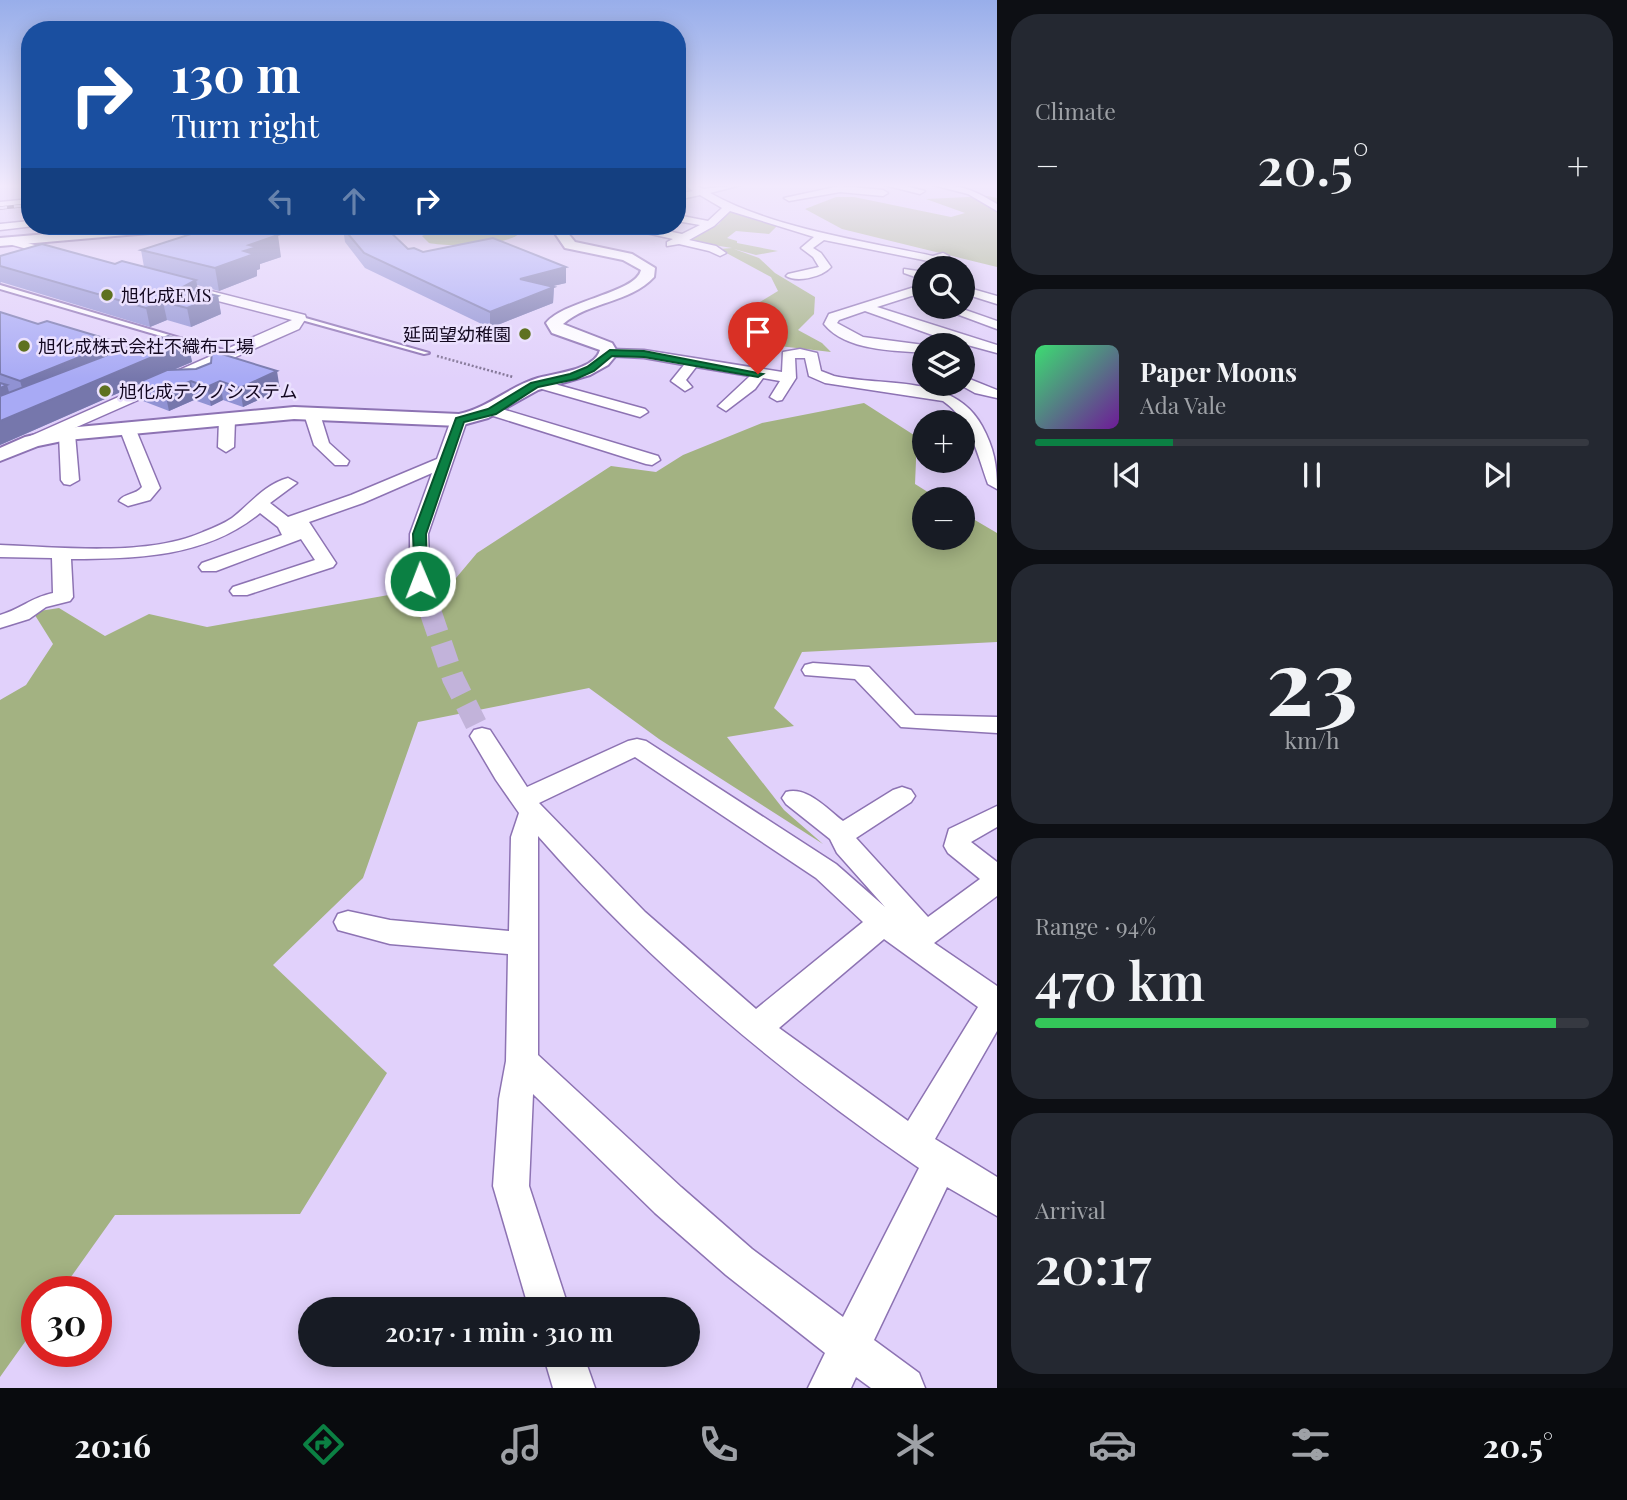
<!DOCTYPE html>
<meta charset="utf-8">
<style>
:root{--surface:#171b24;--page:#242831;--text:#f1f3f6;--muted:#9ea1a6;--line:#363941;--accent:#0b8043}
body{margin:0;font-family:"Playfair Display","Noto Sans JP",serif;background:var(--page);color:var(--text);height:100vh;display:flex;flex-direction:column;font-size:26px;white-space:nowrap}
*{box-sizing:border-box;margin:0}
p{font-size:23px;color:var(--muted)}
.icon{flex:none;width:38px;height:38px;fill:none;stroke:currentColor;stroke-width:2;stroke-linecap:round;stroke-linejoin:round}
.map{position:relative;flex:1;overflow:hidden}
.side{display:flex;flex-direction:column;gap:14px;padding:14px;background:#0d0f14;width:630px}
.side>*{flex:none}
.top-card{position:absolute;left:21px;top:21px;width:665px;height:214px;border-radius:28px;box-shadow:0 4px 18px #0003;background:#1a4fa0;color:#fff;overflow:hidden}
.controls{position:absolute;left:912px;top:256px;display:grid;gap:14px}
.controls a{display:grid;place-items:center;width:63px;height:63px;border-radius:50%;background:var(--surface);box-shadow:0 4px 18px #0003;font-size:35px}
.speed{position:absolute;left:21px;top:1276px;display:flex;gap:14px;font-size:35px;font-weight:700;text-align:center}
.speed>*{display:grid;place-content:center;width:91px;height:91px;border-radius:50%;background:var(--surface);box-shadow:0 4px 18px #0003;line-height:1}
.speed .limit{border:10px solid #d22;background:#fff;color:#111}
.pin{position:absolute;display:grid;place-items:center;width:60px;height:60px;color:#fff;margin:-72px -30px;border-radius:50% 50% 50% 0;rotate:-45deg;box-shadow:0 0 7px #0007}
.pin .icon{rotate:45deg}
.me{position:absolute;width:77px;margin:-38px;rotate:359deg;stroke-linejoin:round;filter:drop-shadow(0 0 5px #0008)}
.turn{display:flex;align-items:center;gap:24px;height:147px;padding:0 35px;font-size:32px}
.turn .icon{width:91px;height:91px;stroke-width:2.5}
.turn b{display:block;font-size:49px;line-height:60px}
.lanes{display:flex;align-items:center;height:66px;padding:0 35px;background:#0003;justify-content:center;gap:35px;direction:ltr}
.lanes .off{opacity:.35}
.big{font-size:52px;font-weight:600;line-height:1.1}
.side .widget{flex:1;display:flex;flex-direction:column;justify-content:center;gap:10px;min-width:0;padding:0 24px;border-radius:28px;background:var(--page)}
.side .dial{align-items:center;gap:0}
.dial b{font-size:91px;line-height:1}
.song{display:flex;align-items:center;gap:21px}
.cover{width:84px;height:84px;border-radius:10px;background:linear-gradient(135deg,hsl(140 70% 55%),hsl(280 70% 35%))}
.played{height:7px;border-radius:4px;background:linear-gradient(90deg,var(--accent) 25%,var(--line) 25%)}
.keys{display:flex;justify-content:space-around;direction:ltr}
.heat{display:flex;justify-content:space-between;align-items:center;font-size:38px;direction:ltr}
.charge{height:10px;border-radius:5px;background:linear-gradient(90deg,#34c759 94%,var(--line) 0)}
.trip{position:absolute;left:298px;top:1297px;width:402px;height:70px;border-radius:35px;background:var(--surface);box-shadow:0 4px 18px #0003;font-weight:600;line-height:70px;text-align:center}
.dock{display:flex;height:112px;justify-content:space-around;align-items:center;background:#090b0e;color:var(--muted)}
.dock .icon{width:49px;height:49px}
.dock .active{color:var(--accent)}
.dock b{font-size:32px;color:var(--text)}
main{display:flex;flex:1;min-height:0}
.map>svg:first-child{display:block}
.green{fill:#a3b282}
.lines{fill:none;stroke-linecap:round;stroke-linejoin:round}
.minor-tunnel{stroke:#c2b3da;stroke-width:22;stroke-dasharray:22 11;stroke-linecap:butt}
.service-casing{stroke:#8d73b3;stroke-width:4}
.minor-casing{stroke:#8d73b3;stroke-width:3}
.tertiary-casing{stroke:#8d73b3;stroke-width:4}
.path{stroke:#817495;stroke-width:2.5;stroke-dasharray:2 2;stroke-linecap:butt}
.service{fill:#fff;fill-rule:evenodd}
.minor{fill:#fff;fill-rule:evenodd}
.tertiary{fill:#fff;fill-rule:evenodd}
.rail-casing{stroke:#483c59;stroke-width:3.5}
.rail{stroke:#ebe1fe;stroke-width:2.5;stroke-dasharray:7;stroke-linecap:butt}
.wall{fill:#9092d3}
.shaded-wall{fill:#7677ac}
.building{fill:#a8aaf5;stroke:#7677ac;stroke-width:2}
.route{fill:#0b8043;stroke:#07532c;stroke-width:2}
.poi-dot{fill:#5e7120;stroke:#ebe1fe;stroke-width:2.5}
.labels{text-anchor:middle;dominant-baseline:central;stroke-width:5;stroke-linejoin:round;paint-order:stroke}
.far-poi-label{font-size:18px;fill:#130820;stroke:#ebe1fe;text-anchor:start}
</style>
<main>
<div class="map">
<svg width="997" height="1388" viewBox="0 0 997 1388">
<rect width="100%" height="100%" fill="#e1d1fb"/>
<g class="green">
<polygon points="988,196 997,198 997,267 842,229 805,209 836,197 854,197 951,217 965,213 926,199"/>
<polygon points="728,211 778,225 769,234 736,231 727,238 737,241 737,243 778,251 756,255 734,249 759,258 775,273 815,297 814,314 798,330 822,343 831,352 779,346 753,340 741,321 745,311 778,291 771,277 719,249 732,248 689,241 719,224"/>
<path d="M478 226H510L520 233C508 246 447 247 429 243L422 236 431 231Z"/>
<polygon points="864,403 917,437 915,484 939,499 924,499 924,537 962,537 963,513 997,533 997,642 802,652 774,708 794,726 727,737 784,810 823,844 659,739 589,688 418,722 363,878 273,965 387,1073 300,1214 115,1215 61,1291 37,1292 37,1325 0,1377 0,700 26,685 53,644 33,612 59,608 105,636 149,614 207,627 451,584 477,553 611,466 656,472 683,455 762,423"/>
</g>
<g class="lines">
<polyline class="minor-tunnel" points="420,581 453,678 482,736"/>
<g class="service-casing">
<g id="service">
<polygon points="0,285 183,339 235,353 232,355 178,341 0,289"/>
<polygon points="298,317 302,317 429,353 424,354 298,319"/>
</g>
</g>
<g class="minor-casing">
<g id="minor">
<path d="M685 185H695L703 189 741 185 710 193C772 228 863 241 933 256L943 253 949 256 933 262 824 240 813 248 821 253 831 267C822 277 797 283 786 276L788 274 819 267 813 257 801 248 814 237 730 211 714 226 689 240 716 246 726 253 720 256 709 251 679 244 667 246V242L673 239 624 228 623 226H642L682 234 700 225 677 221V215L708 221 722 208 700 195 677 200V194L693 191Z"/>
<polygon points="884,185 901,185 925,191 920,194"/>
<path d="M933 185C958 183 976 191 997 204V211L968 194Z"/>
<polygon points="840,186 883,190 888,193 883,196 840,192 789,201 784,198"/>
<polygon points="30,199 30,205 0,208 0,202"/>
<polygon points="30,221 30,226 34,226 0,230 0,224"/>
<polygon points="9,238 64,253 66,255 60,258 5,243 4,241"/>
<polygon points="904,269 924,272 924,280 904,273"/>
<path d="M924 284V292L877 307 997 345V353L938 337 865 311 839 320 837 323 863 337 924 345V353C892 350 846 351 824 324L829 314Z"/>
<polygon points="191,286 305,315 306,318 299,329 70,430 75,434 79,480 70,485 64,484 61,480 59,435 38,444 26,444 24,441 26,438 292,320 187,293 185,290"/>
<polygon points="962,286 997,296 997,304 962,293"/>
<polygon points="935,306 954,306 997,321 997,329"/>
<path d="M610 349 644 350 782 372 783 352 800 349 817 353 821 371 834 376C885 387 954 374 982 426 994 448 997 465 997 489L988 484C977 454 971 420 943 401L825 383 809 376 805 358H795L796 378 782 400 777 401 770 397 780 381 763 378 755 389 726 411 718 406 750 376 696 367 686 380 692 387 685 391 671 381 684 365 644 358 605 356V350Z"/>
<polygon points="962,376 997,390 997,398 975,393 957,383 962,383"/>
<polygon points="540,380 645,409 648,412 640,417 535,387 533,384 535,381"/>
<polygon points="492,406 658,456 660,460 652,465 646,464 487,414 484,411 487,408"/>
<polygon points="312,409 320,414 329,443 349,461 347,465 335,465 314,445 304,414"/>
<polygon points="227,415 235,420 234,447 226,452 218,447 219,420"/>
<path d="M459 415 467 420 428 534 430 581 427 585H413L410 581V534L432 473 363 503 309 522 336 563 333 567 247 595H233L230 591 233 587 315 560 301 539 216 571H202L199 567 202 563 282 535 278 527 260 513C207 557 137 559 71 559L73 597 70 601 46 607 29 619 0 628V615C21 609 30 598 53 593L52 558 0 557V545C61 547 146 557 203 532 213 528 223 524 232 518 250 504 265 484 288 478L297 483 270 503 288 517 351 495 437 459 451 420Z"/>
<path d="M128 425 136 430 160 488 150 500 128 506 119 501C124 493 136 495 142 487L120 430Z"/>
<polygon points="813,663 869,667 915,715 997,717 997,733 901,727 855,679 805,675 802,670 805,665"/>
<path d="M482 728 490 730 527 787 628 741 637 739 646 741 836 864 885 907 837 853 830 839 786 804 782 798 786 792C807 786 827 809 843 821L893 790 902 787 911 790 915 796 911 802 856 838 928 917 980 879 948 853 944 846 949 829 997 806V827L971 842 997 862V896L934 943 997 986V1031L935 1139 997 1177V1216L947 1187 874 1340 919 1373 925 1388H871L856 1377 851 1388H808L825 1353 726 1275 655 1213 533 1094 529 1186 569 1309H529L493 1186 499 1099 506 1061 508 954 390 944 338 930 334 922 338 914 348 911 390 920 509 931 511 837 519 813 496 780 470 736 474 730ZM635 757 816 878 863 922 756 1009 645 912 539 803ZM538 836C650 964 779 1072 919 1168L843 1317 752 1249 681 1187 538 1055ZM884 939 978 1007 908 1121 779 1028Z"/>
<polygon points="543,1354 583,1354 595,1388 553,1388"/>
</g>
</g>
<g class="tertiary-casing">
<g id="tertiary">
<polygon points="142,226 190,226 184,230 0,246 0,238"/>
<path d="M550 226H562L575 242 632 254 655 268 654 277C630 303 590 301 563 324L612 343 618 353 608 365 590 375 538 390 488 418 459 426 294 419 67 440 38 446 0 461V448L25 437 67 428 294 407 459 414C488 408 510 386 538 378 556 373 595 370 600 350L552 333 546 323C565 300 636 293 641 270L623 260 565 248Z"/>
</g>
</g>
<polyline class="path" points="437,356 513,377"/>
<use href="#service" class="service"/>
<use href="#minor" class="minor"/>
<use href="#tertiary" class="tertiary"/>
<g class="rail-casing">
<polyline id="rail" points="0,208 30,205"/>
</g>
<use href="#rail" class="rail"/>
</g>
<g class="wall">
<polygon points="343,228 408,249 423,252 566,267 566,283 552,286 554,287 553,303 490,328 365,268 345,242"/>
<polygon points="141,250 281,257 260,264 260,269 257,270 257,276 219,291 197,285 198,291 218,296 221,314 191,327 167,320 150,327 1,282 0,284 0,256 115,264 144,267"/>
<polygon points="0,312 38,324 117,342 119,351 188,342 192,362 173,370 280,390 243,407 223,400 211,406 194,400 169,411 143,401 139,384 0,445"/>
</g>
<g class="shaded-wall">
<polygon points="278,235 281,257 260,264 260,269 257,270 257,276 219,291 215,268 244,251 249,245"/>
<polygon points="566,267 566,283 520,294 520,279"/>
<polygon points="196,280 200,298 183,287"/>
<polygon points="554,287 553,303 490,328 490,312"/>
<polygon points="218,296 221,314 191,327 187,308"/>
<polygon points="163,302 167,320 150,327 146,308"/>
<polygon points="117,342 121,362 26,401 20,381"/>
<polygon points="188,342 192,362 142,383 139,382 139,384 0,445 0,421"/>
<polygon points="277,371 280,390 243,407 240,388"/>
<polygon points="191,381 194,400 169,411 165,392"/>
<polygon points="220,381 223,400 211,406 207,387"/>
<polygon points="7,385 13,406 0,412 0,388"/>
</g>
<g class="building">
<polygon points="216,226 237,226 278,235 249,245 257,247 244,251 254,254 215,268 141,250"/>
<polygon points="361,226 384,226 408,249 414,248 423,252 493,238 566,267 520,279 554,287 490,312 364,253 343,228"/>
<polygon points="42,244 115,264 122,261 196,280 183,287 218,296 187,308 163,302 146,308 0,266 0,256"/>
<polygon points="0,312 38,324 47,321 117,342 20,381 0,374"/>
<polygon points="168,336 188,342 0,421 0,396 131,346 137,348"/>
<polygon points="212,351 277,371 240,388 220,381 207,387 191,381 165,392 139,382 167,370 196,369 211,363"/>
<polygon points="0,383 7,385 0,388"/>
</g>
<linearGradient id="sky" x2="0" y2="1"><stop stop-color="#98aeea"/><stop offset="0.49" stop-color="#f2eafd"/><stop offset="1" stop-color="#f2eafd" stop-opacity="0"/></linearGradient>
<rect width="997" height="379" fill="url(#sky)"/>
<polygon class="route" points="610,350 644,351 763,374 758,377 644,357 612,356 594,371 576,379 538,387 496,414 464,422 426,534 427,581 425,584 415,584 413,534 456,418 488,409 531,383 570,374 587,367"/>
<g class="poi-dot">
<circle cx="107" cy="295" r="7"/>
<circle cx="525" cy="334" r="7"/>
<circle cx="24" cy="346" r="7"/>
<circle cx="105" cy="391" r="7"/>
</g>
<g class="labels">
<g class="far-poi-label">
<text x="121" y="295">旭化成EMS</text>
<text x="511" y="334" text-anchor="end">延岡望幼稚園</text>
<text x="38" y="346">旭化成株式会社不織布工場</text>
<text x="119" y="391">旭化成テクノシステム</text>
</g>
</g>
</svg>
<div class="controls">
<a><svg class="icon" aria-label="search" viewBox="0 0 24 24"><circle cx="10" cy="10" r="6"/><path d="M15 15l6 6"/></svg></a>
<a><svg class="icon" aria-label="layers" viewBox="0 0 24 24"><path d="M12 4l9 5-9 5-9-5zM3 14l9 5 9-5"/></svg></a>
<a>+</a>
<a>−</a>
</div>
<div class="speed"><div class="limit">30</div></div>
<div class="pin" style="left:758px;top:374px;background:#d93025"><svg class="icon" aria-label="arrive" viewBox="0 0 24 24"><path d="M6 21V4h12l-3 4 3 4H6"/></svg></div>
<svg class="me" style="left:420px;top:581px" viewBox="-20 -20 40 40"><circle r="17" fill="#0b8043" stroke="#fff" stroke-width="3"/><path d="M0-11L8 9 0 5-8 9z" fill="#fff"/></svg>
<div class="trip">20:17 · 1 min · 310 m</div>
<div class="top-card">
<div class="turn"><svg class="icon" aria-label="right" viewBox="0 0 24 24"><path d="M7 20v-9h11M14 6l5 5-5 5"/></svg><div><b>130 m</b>Turn right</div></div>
<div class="lanes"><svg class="icon off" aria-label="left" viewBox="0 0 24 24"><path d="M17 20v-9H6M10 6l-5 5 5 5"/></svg><svg class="icon off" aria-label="ahead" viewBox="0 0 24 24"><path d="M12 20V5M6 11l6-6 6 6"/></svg><svg class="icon" aria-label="right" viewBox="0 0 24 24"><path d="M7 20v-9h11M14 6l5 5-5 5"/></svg></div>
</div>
</div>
<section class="side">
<div class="widget"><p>Climate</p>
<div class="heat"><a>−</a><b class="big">20.5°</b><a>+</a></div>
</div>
<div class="widget">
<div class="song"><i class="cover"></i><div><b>Paper Moons</b><p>Ada Vale</p></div></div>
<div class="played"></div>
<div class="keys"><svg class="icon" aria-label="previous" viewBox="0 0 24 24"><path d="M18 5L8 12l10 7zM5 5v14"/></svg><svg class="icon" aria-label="pause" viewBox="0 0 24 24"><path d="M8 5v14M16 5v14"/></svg><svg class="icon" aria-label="next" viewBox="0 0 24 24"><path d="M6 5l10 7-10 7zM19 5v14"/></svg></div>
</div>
<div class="widget dial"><b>23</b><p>km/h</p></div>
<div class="widget"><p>Range · 94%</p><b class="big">470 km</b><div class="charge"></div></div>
<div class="widget"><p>Arrival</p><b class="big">20:17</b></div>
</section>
</main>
<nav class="dock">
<b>20:16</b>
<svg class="icon active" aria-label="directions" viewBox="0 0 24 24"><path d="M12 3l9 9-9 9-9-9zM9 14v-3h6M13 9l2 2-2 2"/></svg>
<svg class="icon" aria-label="music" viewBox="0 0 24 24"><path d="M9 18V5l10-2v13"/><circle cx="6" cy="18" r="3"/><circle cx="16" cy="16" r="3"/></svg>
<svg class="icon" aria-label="phone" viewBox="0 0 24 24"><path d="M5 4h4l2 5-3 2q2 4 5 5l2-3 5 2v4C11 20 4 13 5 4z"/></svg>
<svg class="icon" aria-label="climate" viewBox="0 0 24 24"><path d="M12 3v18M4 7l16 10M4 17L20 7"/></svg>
<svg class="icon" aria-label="car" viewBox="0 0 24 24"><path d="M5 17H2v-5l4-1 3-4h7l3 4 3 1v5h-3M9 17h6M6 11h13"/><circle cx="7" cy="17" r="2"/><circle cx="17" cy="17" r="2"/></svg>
<svg class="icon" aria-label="filters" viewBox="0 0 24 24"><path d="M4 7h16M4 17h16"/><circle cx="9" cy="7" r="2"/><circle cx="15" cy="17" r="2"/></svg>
<b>20.5°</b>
</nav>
